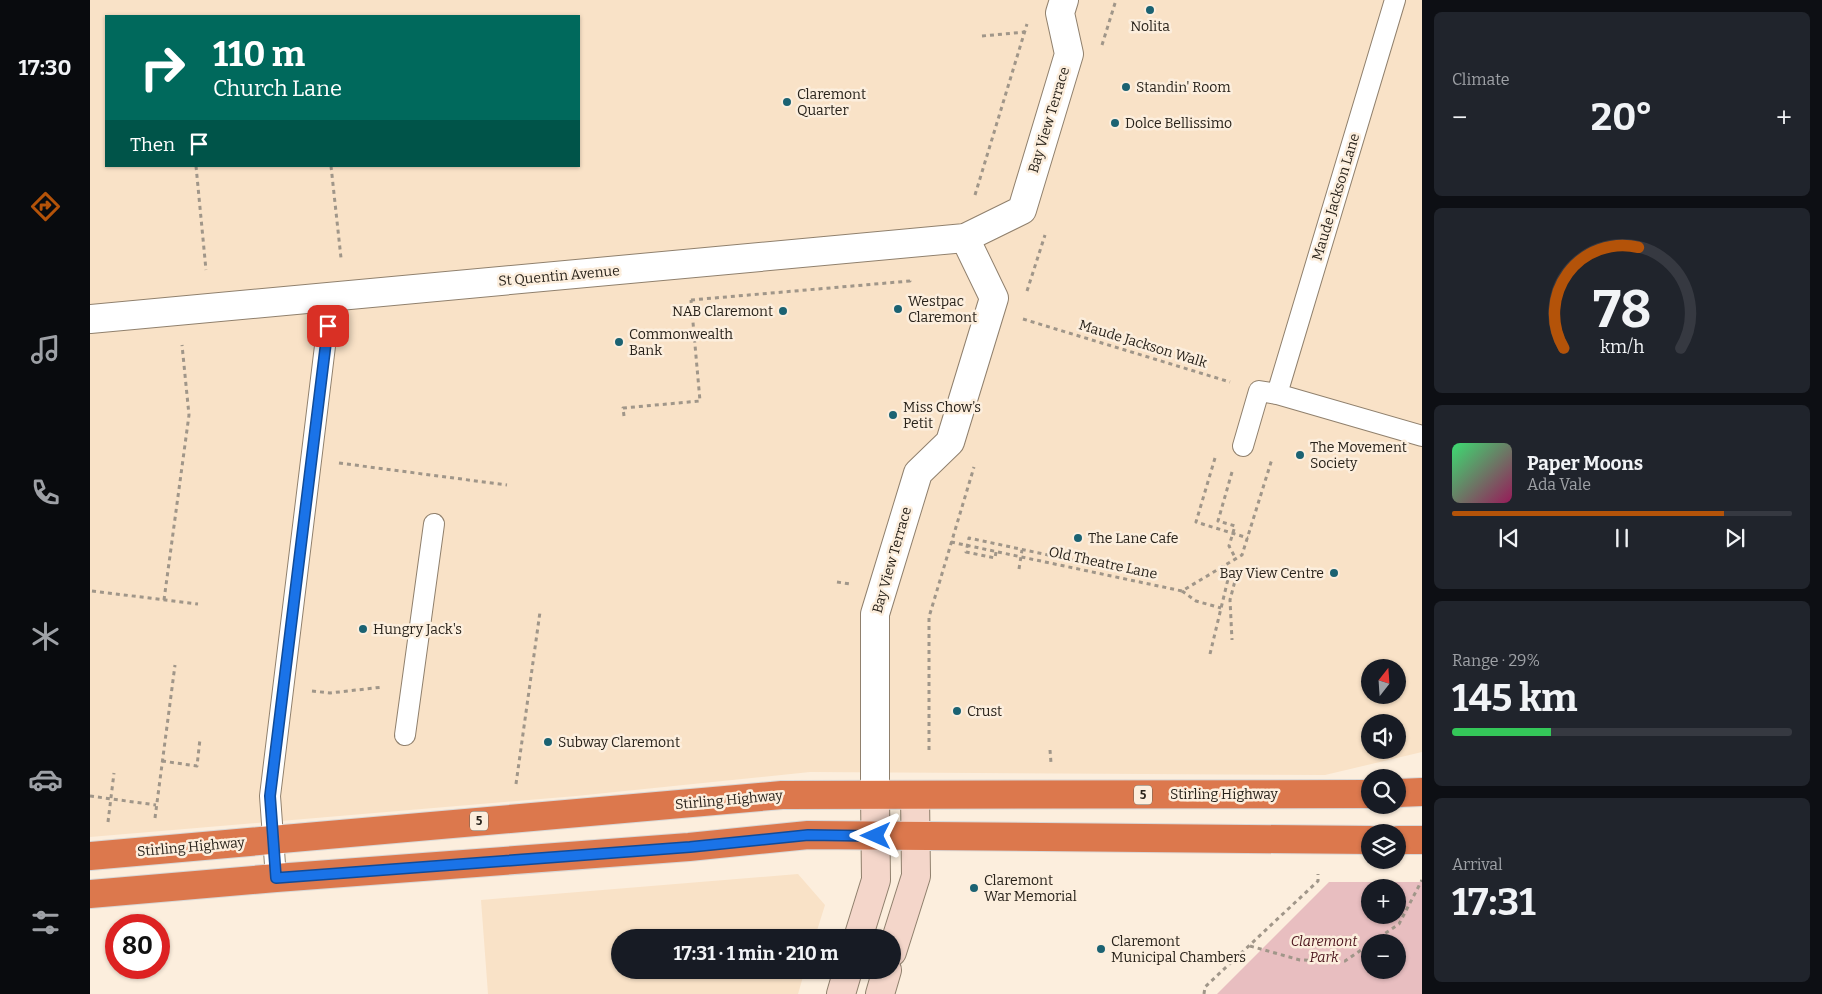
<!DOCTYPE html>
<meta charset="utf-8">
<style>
:root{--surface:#171b24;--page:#20242c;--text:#f1f3f6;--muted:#9ea1a6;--line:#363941;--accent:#b45309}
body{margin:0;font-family:Bitter,serif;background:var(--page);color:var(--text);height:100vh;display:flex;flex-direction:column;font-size:19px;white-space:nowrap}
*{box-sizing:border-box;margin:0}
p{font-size:16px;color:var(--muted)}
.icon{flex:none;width:28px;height:28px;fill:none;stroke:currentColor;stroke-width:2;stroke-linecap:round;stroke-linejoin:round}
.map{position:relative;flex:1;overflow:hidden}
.drawer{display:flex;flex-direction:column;gap:12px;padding:12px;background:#0d0f14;width:400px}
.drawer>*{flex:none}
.hud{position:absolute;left:15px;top:15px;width:475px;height:152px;border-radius:0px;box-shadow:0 1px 4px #0004;background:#00695c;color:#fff;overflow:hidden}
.needle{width:32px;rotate:17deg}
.tools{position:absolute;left:1271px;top:659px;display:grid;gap:10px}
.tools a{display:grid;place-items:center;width:45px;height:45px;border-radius:50%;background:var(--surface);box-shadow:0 1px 4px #0004;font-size:25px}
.speed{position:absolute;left:15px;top:914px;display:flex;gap:10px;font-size:25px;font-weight:700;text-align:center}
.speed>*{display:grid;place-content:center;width:65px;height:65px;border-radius:50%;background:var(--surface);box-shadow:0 1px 4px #0004;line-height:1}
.speed .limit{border:8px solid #d22;background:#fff;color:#111}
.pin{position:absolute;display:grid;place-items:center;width:42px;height:42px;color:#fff;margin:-21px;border-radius:10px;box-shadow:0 2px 8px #0006}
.me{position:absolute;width:55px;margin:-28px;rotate:270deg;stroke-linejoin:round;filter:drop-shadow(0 0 4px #0008)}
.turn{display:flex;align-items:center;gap:18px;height:105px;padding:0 25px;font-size:22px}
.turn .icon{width:65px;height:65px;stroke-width:2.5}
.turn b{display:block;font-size:35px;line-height:42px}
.then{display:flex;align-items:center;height:48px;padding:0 25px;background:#0003;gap:10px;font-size:19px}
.big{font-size:38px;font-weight:700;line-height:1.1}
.drawer .card{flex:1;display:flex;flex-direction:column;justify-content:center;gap:8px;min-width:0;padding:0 18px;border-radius:8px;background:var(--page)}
.drawer .dial{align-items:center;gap:0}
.dial svg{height:130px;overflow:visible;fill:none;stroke:var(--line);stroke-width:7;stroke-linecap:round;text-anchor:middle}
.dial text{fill:var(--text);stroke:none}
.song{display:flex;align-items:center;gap:15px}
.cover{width:60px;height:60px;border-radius:8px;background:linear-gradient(135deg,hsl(140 70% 55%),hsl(330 70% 35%))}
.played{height:5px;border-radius:2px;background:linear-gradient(90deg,var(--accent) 80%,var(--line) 80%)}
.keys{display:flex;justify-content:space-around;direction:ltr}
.heat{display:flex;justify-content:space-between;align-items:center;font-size:28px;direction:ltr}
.charge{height:8px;border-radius:4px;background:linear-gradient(90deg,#34c759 29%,var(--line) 0)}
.trip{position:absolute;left:521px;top:929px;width:290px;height:50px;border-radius:25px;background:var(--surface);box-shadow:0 1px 4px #0004;font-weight:700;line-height:50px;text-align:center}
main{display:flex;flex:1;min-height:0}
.menu{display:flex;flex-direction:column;width:90px;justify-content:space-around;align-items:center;background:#090b0e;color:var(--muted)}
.menu .icon{width:35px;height:35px}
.menu .on{color:var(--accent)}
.menu b{font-size:22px;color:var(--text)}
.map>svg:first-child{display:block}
.built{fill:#f9e2c7;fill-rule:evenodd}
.green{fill:#e8bec0;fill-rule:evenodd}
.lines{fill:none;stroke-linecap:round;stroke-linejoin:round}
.lane-casing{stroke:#90806d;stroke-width:22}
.street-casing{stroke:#90806d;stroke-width:30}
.secondary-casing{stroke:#90806d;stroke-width:30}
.highway-casing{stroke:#d8d7d6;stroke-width:30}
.path{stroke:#a09689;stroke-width:3;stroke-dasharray:4 4;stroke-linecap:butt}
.lane{stroke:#fff;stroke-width:20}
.street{stroke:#fff;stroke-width:28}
.secondary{stroke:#f4d6ca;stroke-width:28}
.highway{stroke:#dc784d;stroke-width:28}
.route-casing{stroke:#114b97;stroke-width:12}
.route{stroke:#1a73e8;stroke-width:9}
.poi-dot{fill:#1b6272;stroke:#fceedd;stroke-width:2}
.labels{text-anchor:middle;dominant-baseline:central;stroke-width:5;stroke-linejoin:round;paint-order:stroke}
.shield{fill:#fceedd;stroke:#686055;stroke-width:1}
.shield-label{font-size:12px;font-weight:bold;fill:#29231b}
.poi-label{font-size:14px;fill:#29231b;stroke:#fceedd;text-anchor:start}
.street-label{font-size:14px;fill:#29231b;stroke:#fceedd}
.park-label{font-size:14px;font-style:italic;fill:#4d161e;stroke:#fceedd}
</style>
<main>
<nav class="menu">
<b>17:30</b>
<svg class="icon on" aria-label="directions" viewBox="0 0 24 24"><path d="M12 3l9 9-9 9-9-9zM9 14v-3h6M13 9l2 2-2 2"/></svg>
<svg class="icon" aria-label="music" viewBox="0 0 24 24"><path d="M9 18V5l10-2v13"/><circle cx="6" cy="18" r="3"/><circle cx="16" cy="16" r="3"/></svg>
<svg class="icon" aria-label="phone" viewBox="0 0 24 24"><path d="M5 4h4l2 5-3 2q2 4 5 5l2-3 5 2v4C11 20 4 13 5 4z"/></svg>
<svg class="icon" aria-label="climate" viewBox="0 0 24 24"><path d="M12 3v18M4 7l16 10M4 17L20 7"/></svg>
<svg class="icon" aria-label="car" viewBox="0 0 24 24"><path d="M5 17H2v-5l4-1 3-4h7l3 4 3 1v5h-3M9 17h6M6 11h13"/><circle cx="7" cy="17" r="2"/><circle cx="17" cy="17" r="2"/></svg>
<svg class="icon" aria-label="filters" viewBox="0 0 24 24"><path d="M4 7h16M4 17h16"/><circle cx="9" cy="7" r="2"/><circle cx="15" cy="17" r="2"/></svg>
</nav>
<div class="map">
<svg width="1332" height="994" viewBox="0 0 1332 994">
<rect width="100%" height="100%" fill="#fceedd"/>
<g class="built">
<path d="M0 0H1332V752L1235 775 720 772 486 796 0 837ZM16 16H489V166H16ZM1280 668H1308V695H1280ZM1280 722H1308V750H1280Z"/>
<polygon points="708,874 735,905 725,937 530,938 530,970 715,970 708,994 398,994 391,900"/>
</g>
<path class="green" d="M1239 882H1332V994H1127ZM1280 888H1308V915H1280ZM1308 942V970H1280V942Z"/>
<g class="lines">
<g class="lane-casing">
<g id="lane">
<polyline points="1187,394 1305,0"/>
<polyline points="1153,446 1169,391 1187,394 1332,436"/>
<polyline points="315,735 344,524"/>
<polyline points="186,878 180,796 241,297"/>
</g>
</g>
<g class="street-casing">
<g id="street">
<polyline points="0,319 875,238 932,210 979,54 970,13 974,0"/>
<polyline points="785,795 785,614 828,473 860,442 904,298 875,238"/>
</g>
</g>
<g class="secondary-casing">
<g id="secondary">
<polyline points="768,938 786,880 785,795"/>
<polyline points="802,952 826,876 825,795"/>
<polyline points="751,994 758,970"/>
<polyline points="790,994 797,970"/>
</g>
</g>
<g class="highway-casing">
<g id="highway">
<polyline points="1308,793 1332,792"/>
<polyline points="1308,840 1332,840"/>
<polyline points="0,856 692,795 1280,794"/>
<polyline points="0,894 186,878 599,847 718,835 1280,840"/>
</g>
</g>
<g class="path">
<polyline points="892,36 935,32"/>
<polyline points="1012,45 1026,0"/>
<polyline points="106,166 116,270"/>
<polyline points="241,166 251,258"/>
<polyline points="885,195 937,24"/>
<polyline points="937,291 955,235"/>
<polyline points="601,300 820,281 819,277"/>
<polyline points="933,319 1140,382"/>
<polyline points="534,416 533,408 610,401 601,300"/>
<polyline points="1125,458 1106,522 1158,538"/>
<polyline points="249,463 417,485"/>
<polyline points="1142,472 1128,521 1145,526 1139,546 1146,559"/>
<polyline points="861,542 1092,591 1152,555 1182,459"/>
<polyline points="906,552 905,558 876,552 879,538 986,561 987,554"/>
<polyline points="1133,566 1139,575 1146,577 1140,600 1142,640"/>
<polyline points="929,569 932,550"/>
<polyline points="747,582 760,584"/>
<polyline points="2,591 108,604"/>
<polyline points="1092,591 1106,601 1131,608"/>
<polyline points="74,600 99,415 92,345"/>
<polyline points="1120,654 1139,575"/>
<polyline points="222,691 240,693 293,687"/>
<polyline points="839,750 839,617 884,467"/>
<polyline points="960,750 961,763"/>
<polyline points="72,761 107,766 110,739"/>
<polyline points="426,784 450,612"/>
<polyline points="0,796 66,805"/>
<polyline points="65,818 85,665"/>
<polyline points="18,822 24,773"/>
<polyline points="1282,942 1309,924 1332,880"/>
<polyline points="1160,946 1210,960 1255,961 1280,944"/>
<polyline points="1114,994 1115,987 1228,881 1228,874"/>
</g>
<use href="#lane" class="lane"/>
<use href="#street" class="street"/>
<use href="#secondary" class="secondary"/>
<use href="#highway" class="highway"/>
</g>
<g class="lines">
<g class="route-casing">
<polyline id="route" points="238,326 180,796 186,878 600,847 718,835 786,836"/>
</g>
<use href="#route" class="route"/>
</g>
<g class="poi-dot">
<circle cx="1060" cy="10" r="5"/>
<circle cx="1036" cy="87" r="5"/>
<circle cx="697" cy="102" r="5"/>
<circle cx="1025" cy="123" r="5"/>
<circle cx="808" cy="309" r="5"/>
<circle cx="693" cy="311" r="5"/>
<circle cx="529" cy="342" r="5"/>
<circle cx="803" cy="415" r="5"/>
<circle cx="1210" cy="455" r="5"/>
<circle cx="988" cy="538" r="5"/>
<circle cx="1244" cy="573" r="5"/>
<circle cx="273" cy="629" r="5"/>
<circle cx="867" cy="711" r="5"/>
<circle cx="458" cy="742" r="5"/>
<circle cx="884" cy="888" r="5"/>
<circle cx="1011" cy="949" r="5"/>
</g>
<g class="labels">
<g class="shield">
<rect x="1044" y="785.5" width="18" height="19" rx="4"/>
<rect x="380" y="811.5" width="18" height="19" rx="4"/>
</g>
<g class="shield-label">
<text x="1053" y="795">5</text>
<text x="389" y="821">5</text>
</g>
<g class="poi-label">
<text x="1060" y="26" text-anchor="middle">Nolita</text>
<text x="1046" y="87">Standin' Room</text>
<text x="707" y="94">Claremont<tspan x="707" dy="16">Quarter</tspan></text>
<text x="1035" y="123">Dolce Bellissimo</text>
<text x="818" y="301">Westpac<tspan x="818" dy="16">Claremont</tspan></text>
<text x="683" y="311" text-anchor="end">NAB Claremont</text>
<text x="539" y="334">Commonwealth<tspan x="539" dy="16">Bank</tspan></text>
<text x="813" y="407">Miss Chow’s<tspan x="813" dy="16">Petit</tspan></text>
<text x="1220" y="447">The Movement<tspan x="1220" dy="16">Society</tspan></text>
<text x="998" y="538">The Lane Cafe</text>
<text x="1234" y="573" text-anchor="end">Bay View Centre</text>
<text x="283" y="629">Hungry Jack's</text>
<text x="877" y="711">Crust</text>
<text x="468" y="742">Subway Claremont</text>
<text x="894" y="880">Claremont<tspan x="894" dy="16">War Memorial</tspan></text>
<text x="1021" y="941">Claremont<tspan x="1021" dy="16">Municipal Chambers</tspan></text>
</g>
<g class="street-label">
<text transform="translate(959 120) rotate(-73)">Bay View Terrace</text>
<text transform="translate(1246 197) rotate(-73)">Maude Jackson Lane</text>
<text transform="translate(469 276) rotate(-5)">St Quentin Avenue</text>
<text transform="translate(1053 344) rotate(17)">Maude Jackson Walk</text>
<text transform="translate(802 560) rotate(-74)">Bay View Terrace</text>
<text transform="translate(1013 563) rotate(12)">Old Theatre Lane</text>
<text x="1134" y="794">Stirling Highway</text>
<text transform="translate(639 800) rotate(-5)">Stirling Highway</text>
<text transform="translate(101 847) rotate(-5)">Stirling Highway</text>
</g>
<g class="park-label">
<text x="1234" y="941">Claremont<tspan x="1234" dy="16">Park</tspan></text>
</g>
</g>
</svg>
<div class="tools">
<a><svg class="needle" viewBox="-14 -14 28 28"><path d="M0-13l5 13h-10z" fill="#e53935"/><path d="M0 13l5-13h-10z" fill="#9ea1a6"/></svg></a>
<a><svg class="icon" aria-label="sound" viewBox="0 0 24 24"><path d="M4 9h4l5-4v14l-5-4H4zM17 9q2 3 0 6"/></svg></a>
<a><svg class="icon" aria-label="search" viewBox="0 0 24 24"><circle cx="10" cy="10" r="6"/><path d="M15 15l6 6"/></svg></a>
<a><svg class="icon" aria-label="layers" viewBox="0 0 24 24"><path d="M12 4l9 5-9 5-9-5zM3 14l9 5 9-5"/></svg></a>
<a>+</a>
<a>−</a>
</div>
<div class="speed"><div class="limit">80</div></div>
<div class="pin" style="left:238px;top:326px;background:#d93025"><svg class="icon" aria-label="arrive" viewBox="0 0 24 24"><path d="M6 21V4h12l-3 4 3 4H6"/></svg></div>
<svg class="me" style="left:786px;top:836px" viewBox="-20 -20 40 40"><path d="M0-17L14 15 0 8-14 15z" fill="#1a73e8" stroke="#fff" stroke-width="4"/></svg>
<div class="trip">17:31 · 1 min · 210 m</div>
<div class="hud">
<div class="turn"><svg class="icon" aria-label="right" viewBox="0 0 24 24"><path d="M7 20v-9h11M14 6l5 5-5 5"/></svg><div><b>110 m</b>Church Lane</div></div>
<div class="then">Then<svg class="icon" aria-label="arrive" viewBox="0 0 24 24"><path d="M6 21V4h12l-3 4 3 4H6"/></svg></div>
</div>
</div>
<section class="drawer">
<div class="card"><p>Climate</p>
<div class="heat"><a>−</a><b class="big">20°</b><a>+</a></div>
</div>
<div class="card dial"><svg viewBox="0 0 100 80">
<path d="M14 69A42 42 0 1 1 86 69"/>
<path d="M14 69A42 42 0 0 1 60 7" stroke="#b45309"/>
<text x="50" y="56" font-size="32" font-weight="700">78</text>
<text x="50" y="72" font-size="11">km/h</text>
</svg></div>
<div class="card">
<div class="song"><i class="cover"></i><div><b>Paper Moons</b><p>Ada Vale</p></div></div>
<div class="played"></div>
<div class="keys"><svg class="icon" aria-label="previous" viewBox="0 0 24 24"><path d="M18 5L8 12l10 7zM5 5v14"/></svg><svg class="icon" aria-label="pause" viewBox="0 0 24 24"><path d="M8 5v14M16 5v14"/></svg><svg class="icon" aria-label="next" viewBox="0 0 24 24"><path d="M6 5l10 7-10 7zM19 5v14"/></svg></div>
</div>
<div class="card"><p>Range · 29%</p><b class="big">145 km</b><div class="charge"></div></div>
<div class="card"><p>Arrival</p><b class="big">17:31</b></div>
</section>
</main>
